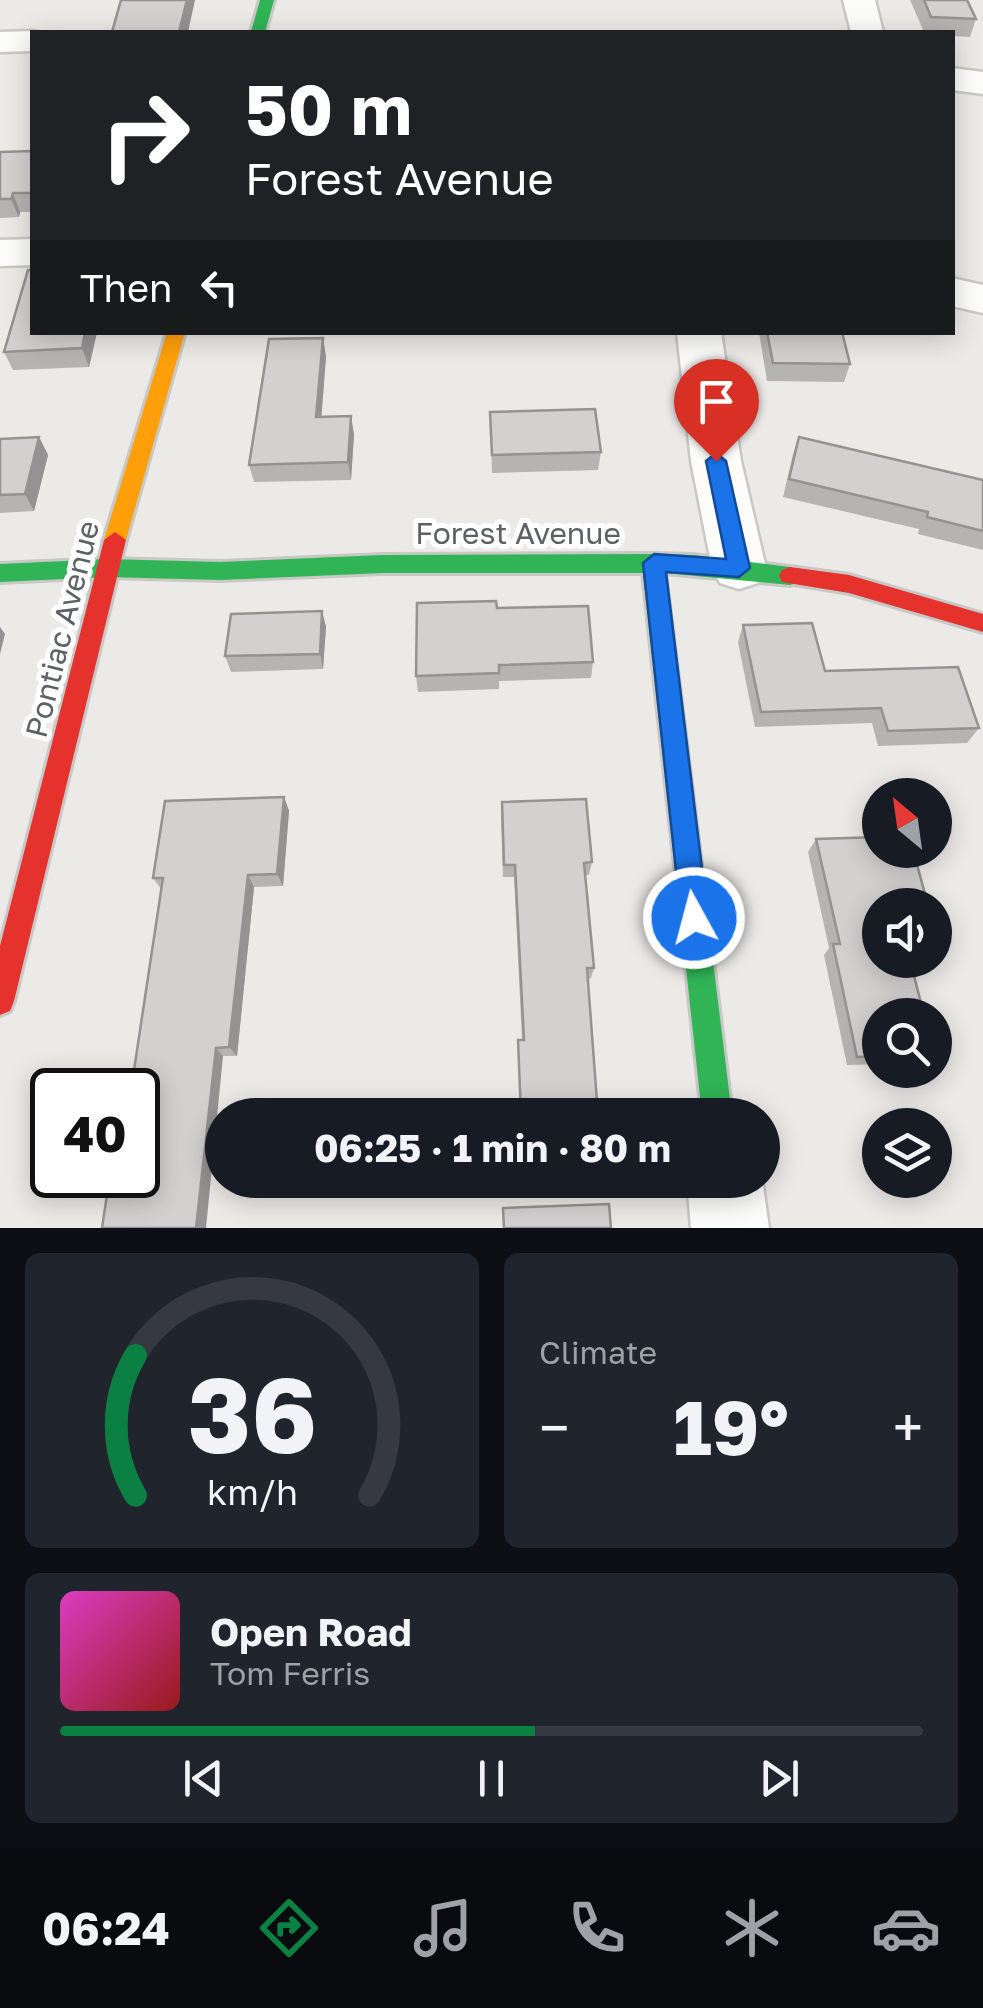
<!DOCTYPE html>
<meta charset="utf-8">
<style>
:root{--surface:#171b24;--page:#20242c;--text:#f1f3f6;--muted:#9ea1a6;--line:#363941;--accent:#0b8043}
body{margin:0;font-family:"Golos Text",sans-serif;background:var(--page);color:var(--text);height:100vh;display:flex;flex-direction:column;font-size:38px;white-space:nowrap}
*{box-sizing:border-box;margin:0}
p{font-size:32px;color:var(--muted)}
.icon{flex:none;width:55px;height:55px;fill:none;stroke:currentColor;stroke-width:2;stroke-linecap:round;stroke-linejoin:round}
.map{position:relative;height:1228px;overflow:hidden}
.sheet{display:flex;flex-direction:column;gap:25px;padding:25px;background:#0d0f14;flex:1}
.sheet>*{flex:none}
.top-card{position:absolute;left:30px;top:30px;width:925px;height:305px;border-radius:0px;box-shadow:0 5px 25px #0003;background:#202124;color:#fff;overflow:hidden}
.needle{width:65px;rotate:331deg}
.controls{position:absolute;left:862px;top:778px;display:grid;gap:20px}
.controls a{display:grid;place-items:center;width:90px;height:90px;border-radius:50%;background:var(--surface);box-shadow:0 5px 25px #0003;font-size:50px}
.speed{position:absolute;left:30px;top:1068px;display:flex;gap:20px;font-size:50px;font-weight:700;text-align:center}
.speed>*{display:grid;place-content:center;width:130px;height:130px;border-radius:50%;background:var(--surface);box-shadow:0 5px 25px #0003;line-height:1}
.speed .limit{border:5px solid #111;border-radius:15px;background:#fff;color:#111}
.pin{position:absolute;display:grid;place-items:center;width:85px;height:85px;color:#fff;margin:-102px -42px;border-radius:50% 50% 50% 0;rotate:-45deg;box-shadow:0 0 10px #0007}
.pin .icon{rotate:45deg}
.me{position:absolute;width:110px;margin:-55px;rotate:353deg;stroke-linejoin:round;filter:drop-shadow(0 0 8px #0008)}
.turn{display:flex;align-items:center;gap:35px;height:210px;padding:0 50px;font-size:45px}
.turn .icon{width:130px;height:130px;stroke-width:2.5}
.turn b{display:block;font-size:70px;line-height:85px}
.then{display:flex;align-items:center;height:95px;padding:0 50px;background:#0003;gap:20px;font-size:38px}
.big{font-size:75px;font-weight:700;line-height:1.1}
.sheet .card{flex:1;display:flex;flex-direction:column;justify-content:center;gap:15px;min-width:0;padding:0 35px;border-radius:15px;background:var(--page)}
.sheet .dial{align-items:center;gap:0}
.dial svg{height:260px;overflow:visible;fill:none;stroke:var(--line);stroke-width:7;stroke-linecap:round;text-anchor:middle}
.dial text{fill:var(--text);stroke:none}
.song{display:flex;align-items:center;gap:30px}
.cover{width:120px;height:120px;border-radius:15px;background:linear-gradient(135deg,hsl(310 70% 55%),hsl(0 70% 35%))}
.played{height:10px;border-radius:5px;background:linear-gradient(90deg,var(--accent) 55%,var(--line) 55%)}
.keys{display:flex;justify-content:space-around;direction:ltr}
.heat{display:flex;justify-content:space-between;align-items:center;font-size:55px;direction:ltr}
.sheet .tiles{flex:1;display:grid;gap:25px;grid-template-columns:1fr 1fr}
.card:last-child{grid-column:span 2}
.trip{position:absolute;left:205px;top:1098px;width:575px;height:100px;border-radius:50px;background:var(--surface);box-shadow:0 5px 25px #0003;font-weight:700;line-height:100px;text-align:center}
.menu{display:flex;height:160px;justify-content:space-around;align-items:center;background:#090b0e;color:var(--muted)}
.menu .icon{width:70px;height:70px}
.menu .current{color:var(--accent)}
.menu b{font-size:45px;color:var(--text)}
.map>svg:first-child{display:block}
.lines{fill:none;stroke-linecap:round;stroke-linejoin:round}
.street-casing{stroke:#c9c8c7;stroke-width:5}
.fast-casing{stroke:#c8c8c7;stroke-width:6}
.slow-casing{stroke:#c8c8c7;stroke-width:6}
.jam-casing{stroke:#c8c8c7;stroke-width:6}
.street{fill:#fcfcfb;fill-rule:evenodd}
.fast{fill:#30b455;fill-rule:evenodd}
.slow{fill:#ff9f0a;fill-rule:evenodd}
.jam{fill:#e5322d;fill-rule:evenodd}
.wall{fill:#b5b4b3}
.shaded-wall{fill:#949292}
.building{fill:#d3d1d0;stroke:#949292;stroke-width:2.5}
.route{fill:#1a73e8;stroke:#114b97;stroke-width:2.5}
.labels{text-anchor:middle;dominant-baseline:central;stroke-width:10;stroke-linejoin:round;paint-order:stroke}
.street-label{font-size:30px;fill:#5d6164;stroke:#fff}
</style>
<div class="map">
<svg width="983" height="1228" viewBox="0 0 983 1228">
<rect width="100%" height="100%" fill="#eceae7"/>
<g class="lines">
<g class="street-casing">
<g id="street">
<polygon points="843,0 875,0 883,32 851,32"/>
<polygon points="32,31 39,32 32,32 32,51 0,52 0,32"/>
<polygon points="952,68 983,72 983,94 952,90"/>
<polygon points="32,239 32,265 0,266 0,240"/>
<polygon points="952,278 983,285 983,313 952,306"/>
<polygon points="677,332 721,332 741,461 766,568 758,583 739,589 720,583 712,568 691,461"/>
<polygon points="762,1179 769,1228 691,1228 687,1180"/>
</g>
</g>
<g class="fast-casing">
<g id="fast">
<polygon points="260,0 274,0 265,32 251,32"/>
<polygon points="653,554 694,555 790,567 798,570 801,576 798,582 790,585 665,573 732,1115 702,1115 643,573 383,573 220,580 107,577 0,582 0,564 107,559 220,562 383,555"/>
</g>
</g>
<g class="slow-casing">
<polygon id="slow" points="167,332 185,332 126,540 115,548 104,540"/>
</g>
<g class="jam-casing">
<g id="jam">
<polygon points="115,532 126,540 14,1001 10,1011 0,1015 0,946 104,540"/>
<polygon points="790,567 849,575 983,614 983,632 849,593 782,582 779,576 782,570"/>
</g>
</g>
<use href="#street" class="street"/>
<use href="#fast" class="fast"/>
<use href="#slow" class="slow"/>
<use href="#jam" class="jam"/>
</g>
<g class="wall">
<polygon points="910,0 967,0 976,19 970,37 952,36 952,32 924,32"/>
<polygon points="32,151 32,212 20,212 19,217 0,218 0,152"/>
<polygon points="97,332 89,367 13,370 4,352"/>
<polygon points="759,332 842,332 850,364 844,382 767,381"/>
<polygon points="323,338 326,357 321,417 354,434 351,480 254,482 249,465"/>
<polygon points="490,412 601,452 598,470 492,473"/>
<polygon points="39,437 48,455 34,511 0,513 0,439"/>
<polygon points="799,437 983,480 983,550 918,534 919,529 783,497 793,454"/>
<polygon points="497,608 593,662 591,678 499,681 499,689 418,692 416,676"/>
<polygon points="322,611 326,627 323,669 231,672 225,656"/>
<polygon points="743,625 825,671 979,728 967,743 878,746 872,723 755,727 738,642"/>
<polygon points="284,797 289,811 283,886 254,887 237,1056 223,1056 138,1175 161,889 153,878"/>
<polygon points="501,815 592,862 589,875 585,875 594,968 591,978 588,979 598,1115 520,1115 518,1048 518,1040 522,1040 514,877 503,877"/>
<polygon points="816,839 880,905 880,1064 847,1065 824,955 829,948 808,852"/>
</g>
<g class="shaded-wall">
<polygon points="187,0 195,0 188,32 179,32"/>
<polygon points="13,193 20,212 19,217 11,199"/>
<polygon points="85,332 97,332 89,367 82,348"/>
<polygon points="323,338 326,357 320,435 316,417"/>
<polygon points="351,416 354,434 351,480 348,462"/>
<polygon points="39,437 48,455 34,511 25,494"/>
<polygon points="322,611 326,627 323,669 320,654"/>
<polygon points="0,627 5,634 0,654"/>
<polygon points="284,797 289,811 283,886 277,874"/>
<polygon points="248,875 254,887 237,1056 229,1047"/>
<polygon points="216,1048 223,1056 206,1228 196,1228"/>
</g>
<g class="building">
<polygon points="121,0 187,0 179,32 112,32"/>
<polygon points="924,0 967,0 976,19 931,17"/>
<polygon points="32,151 32,193 13,193 11,199 0,199 0,152"/>
<polygon points="28,270 32,270 32,332 85,332 82,348 4,352"/>
<polygon points="767,332 842,332 850,364 773,363"/>
<polygon points="323,338 316,417 351,416 348,462 249,465 269,339"/>
<polygon points="595,409 601,452 492,455 490,412"/>
<polygon points="39,437 25,494 0,495 0,439"/>
<polygon points="799,437 983,480 983,531 927,517 928,512 789,479"/>
<polygon points="496,601 497,608 588,606 593,662 499,665 499,673 416,676 417,603"/>
<polygon points="322,611 320,654 225,656 231,614"/>
<polygon points="812,623 825,671 958,667 979,728 888,731 881,708 761,712 743,625"/>
<polygon points="284,797 277,874 248,875 229,1047 216,1048 196,1228 102,1228 110,1175 138,1175 138,1090 131,1090 163,878 153,878 165,801"/>
<polygon points="586,799 592,862 584,863 594,968 587,968 598,1115 521,1115 518,1040 524,1040 515,865 504,865 502,802"/>
<polygon points="880,837 880,850 913,850 928,905 880,905 880,960 910,960 924,1015 880,1015 880,1056 857,1057 833,944 840,944 816,839"/>
<polygon points="609,1204 611,1228 504,1228 503,1208"/>
</g>
<polygon class="route" points="716,453 726,461 750,568 739,577 666,572 708,918 704,927 694,931 685,927 681,918 643,563 654,554 726,559 706,461"/>
<g class="labels">
<g class="street-label">
<text x="518" y="533">Forest Avenue</text>
<text transform="translate(62 629) rotate(-76)">Pontiac Avenue</text>
</g>
</g>
</svg>
<div class="controls">
<a><svg class="needle" viewBox="-14 -14 28 28"><path d="M0-13l5 13h-10z" fill="#e53935"/><path d="M0 13l5-13h-10z" fill="#9ea1a6"/></svg></a>
<a><svg class="icon" aria-label="sound" viewBox="0 0 24 24"><path d="M4 9h4l5-4v14l-5-4H4zM17 9q2 3 0 6"/></svg></a>
<a><svg class="icon" aria-label="search" viewBox="0 0 24 24"><circle cx="10" cy="10" r="6"/><path d="M15 15l6 6"/></svg></a>
<a><svg class="icon" aria-label="layers" viewBox="0 0 24 24"><path d="M12 4l9 5-9 5-9-5zM3 14l9 5 9-5"/></svg></a>
</div>
<div class="speed"><div class="limit">40</div></div>
<div class="pin" style="left:716px;top:461px;background:#d93025"><svg class="icon" aria-label="arrive" viewBox="0 0 24 24"><path d="M6 21V4h12l-3 4 3 4H6"/></svg></div>
<svg class="me" style="left:694px;top:918px" viewBox="-20 -20 40 40"><circle r="17" fill="#1a73e8" stroke="#fff" stroke-width="3"/><path d="M0-11L8 9 0 5-8 9z" fill="#fff"/></svg>
<div class="trip">06:25 · 1 min · 80 m</div>
<div class="top-card">
<div class="turn"><svg class="icon" aria-label="right" viewBox="0 0 24 24"><path d="M7 20v-9h11M14 6l5 5-5 5"/></svg><div><b>50 m</b>Forest Avenue</div></div>
<div class="then">Then<svg class="icon" aria-label="left" viewBox="0 0 24 24"><path d="M17 20v-9H6M10 6l-5 5 5 5"/></svg></div>
</div>
</div>
<section class="sheet">
<div class="tiles">
<div class="card dial"><svg viewBox="0 0 100 80">
<path d="M14 69A42 42 0 1 1 86 69"/>
<path d="M14 69A42 42 0 0 1 14 26" stroke="#0b8043"/>
<text x="50" y="56" font-size="32" font-weight="700">36</text>
<text x="50" y="72" font-size="11">km/h</text>
</svg></div>
<div class="card"><p>Climate</p>
<div class="heat"><a>−</a><b class="big">19°</b><a>+</a></div>
</div>
<div class="card">
<div class="song"><i class="cover"></i><div><b>Open Road</b><p>Tom Ferris</p></div></div>
<div class="played"></div>
<div class="keys"><svg class="icon" aria-label="previous" viewBox="0 0 24 24"><path d="M18 5L8 12l10 7zM5 5v14"/></svg><svg class="icon" aria-label="pause" viewBox="0 0 24 24"><path d="M8 5v14M16 5v14"/></svg><svg class="icon" aria-label="next" viewBox="0 0 24 24"><path d="M6 5l10 7-10 7zM19 5v14"/></svg></div>
</div>
</div>
</section>
<nav class="menu">
<b>06:24</b>
<svg class="icon current" aria-label="directions" viewBox="0 0 24 24"><path d="M12 3l9 9-9 9-9-9zM9 14v-3h6M13 9l2 2-2 2"/></svg>
<svg class="icon" aria-label="music" viewBox="0 0 24 24"><path d="M9 18V5l10-2v13"/><circle cx="6" cy="18" r="3"/><circle cx="16" cy="16" r="3"/></svg>
<svg class="icon" aria-label="phone" viewBox="0 0 24 24"><path d="M5 4h4l2 5-3 2q2 4 5 5l2-3 5 2v4C11 20 4 13 5 4z"/></svg>
<svg class="icon" aria-label="climate" viewBox="0 0 24 24"><path d="M12 3v18M4 7l16 10M4 17L20 7"/></svg>
<svg class="icon" aria-label="car" viewBox="0 0 24 24"><path d="M5 17H2v-5l4-1 3-4h7l3 4 3 1v5h-3M9 17h6M6 11h13"/><circle cx="7" cy="17" r="2"/><circle cx="17" cy="17" r="2"/></svg>
</nav>
